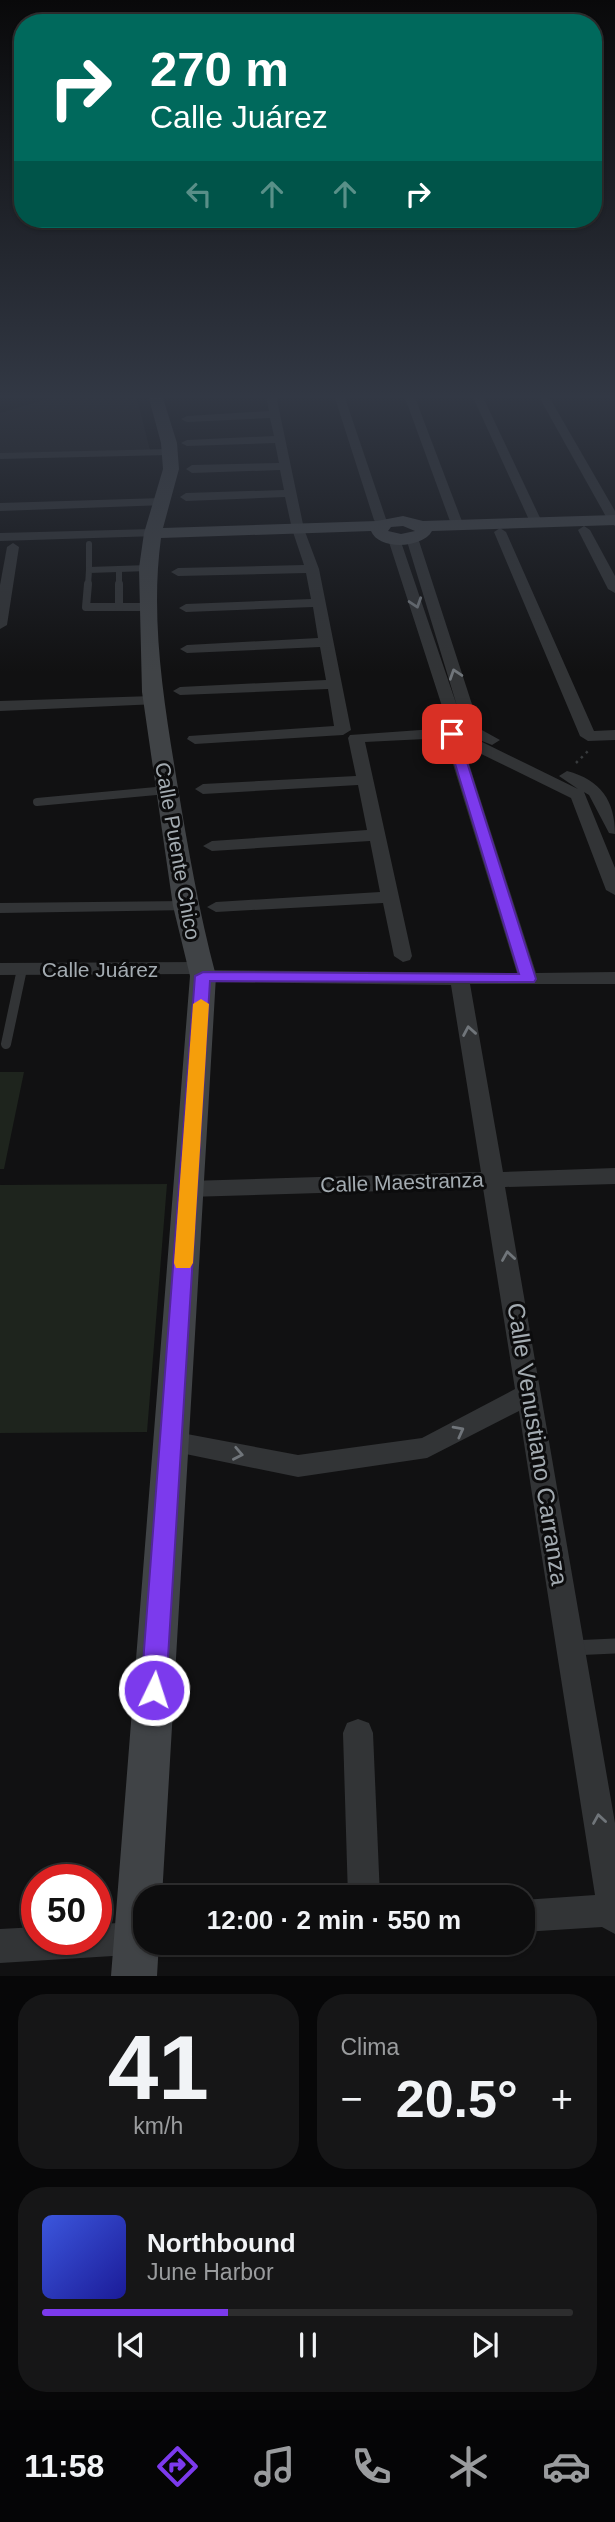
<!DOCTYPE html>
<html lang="es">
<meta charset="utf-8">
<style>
:root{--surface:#0d0d0e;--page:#161617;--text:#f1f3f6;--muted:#9a9c9e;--line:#2d2d2e;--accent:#7c3aed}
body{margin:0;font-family:Helvetica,sans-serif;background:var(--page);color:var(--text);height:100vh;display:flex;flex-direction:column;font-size:26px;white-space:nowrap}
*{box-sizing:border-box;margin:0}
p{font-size:23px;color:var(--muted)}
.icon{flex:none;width:38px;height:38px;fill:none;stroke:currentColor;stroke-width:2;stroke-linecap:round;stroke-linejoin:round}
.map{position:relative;height:1976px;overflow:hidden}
.details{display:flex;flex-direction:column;gap:18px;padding:18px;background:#070708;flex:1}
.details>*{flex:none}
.hud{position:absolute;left:14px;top:14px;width:588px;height:214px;border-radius:28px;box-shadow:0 2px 5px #0004,0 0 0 2px var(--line);background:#00695c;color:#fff;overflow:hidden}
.speed{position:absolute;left:21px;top:1864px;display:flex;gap:14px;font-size:35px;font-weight:700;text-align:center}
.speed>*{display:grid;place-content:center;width:91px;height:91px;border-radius:50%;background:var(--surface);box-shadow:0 2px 5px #0004,0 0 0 2px var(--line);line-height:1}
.speed .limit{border:10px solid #d22;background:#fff;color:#111}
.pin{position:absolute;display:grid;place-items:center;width:60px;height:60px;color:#fff;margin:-30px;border-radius:14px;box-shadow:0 4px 10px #0006}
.me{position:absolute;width:77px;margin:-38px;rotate:4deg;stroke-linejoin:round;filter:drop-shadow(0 0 5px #0008)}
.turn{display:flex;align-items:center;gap:24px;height:147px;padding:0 21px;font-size:32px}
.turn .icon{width:91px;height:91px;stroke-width:2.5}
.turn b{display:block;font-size:49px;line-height:60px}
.lanes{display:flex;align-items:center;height:66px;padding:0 21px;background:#0003;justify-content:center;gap:35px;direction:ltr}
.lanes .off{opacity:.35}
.big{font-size:52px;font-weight:700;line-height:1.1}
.details .card{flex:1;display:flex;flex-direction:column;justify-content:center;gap:10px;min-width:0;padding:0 24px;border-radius:28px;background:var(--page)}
.details .dial{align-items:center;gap:0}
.dial b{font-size:91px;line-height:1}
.song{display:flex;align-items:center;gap:21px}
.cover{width:84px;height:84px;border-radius:10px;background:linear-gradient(135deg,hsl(230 70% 55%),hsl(240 70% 35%))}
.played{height:7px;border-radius:4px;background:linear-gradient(90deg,var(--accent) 35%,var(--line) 35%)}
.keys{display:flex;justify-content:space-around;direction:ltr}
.heat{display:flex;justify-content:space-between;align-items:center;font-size:38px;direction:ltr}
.details .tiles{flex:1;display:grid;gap:18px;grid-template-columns:1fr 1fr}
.card:last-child{grid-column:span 2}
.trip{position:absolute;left:133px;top:1885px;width:402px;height:70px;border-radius:28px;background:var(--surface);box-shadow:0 2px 5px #0004,0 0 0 2px var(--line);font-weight:700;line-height:70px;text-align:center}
.tabs{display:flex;height:112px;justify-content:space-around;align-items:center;background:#050506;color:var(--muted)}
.tabs .icon{width:49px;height:49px}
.tabs .active{color:var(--accent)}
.tabs b{font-size:32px;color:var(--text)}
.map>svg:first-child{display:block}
.built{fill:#1d1d1f}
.green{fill:#1e241d}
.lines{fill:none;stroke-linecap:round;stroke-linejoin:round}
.path{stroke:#383b3d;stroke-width:2.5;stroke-dasharray:2.5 4.5;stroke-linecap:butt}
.lane-far3{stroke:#323436;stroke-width:6}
.lane-far2{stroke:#323436;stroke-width:8}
.lane-far1{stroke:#323436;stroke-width:10}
.lane{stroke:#323436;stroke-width:15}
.street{fill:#323436;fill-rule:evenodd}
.secondary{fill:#404346;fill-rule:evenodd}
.oneway{stroke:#70757a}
.route{fill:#7c3aed;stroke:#51269a;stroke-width:2}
.slow{fill:#f59e0b}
.labels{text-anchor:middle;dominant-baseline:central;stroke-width:6;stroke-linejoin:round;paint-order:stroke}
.street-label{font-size:21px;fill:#a3abb1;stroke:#0c0c0d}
.near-street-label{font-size:24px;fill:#a3abb1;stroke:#0c0c0d}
</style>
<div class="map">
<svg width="615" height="1976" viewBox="0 0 615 1976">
<rect width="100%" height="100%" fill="#111112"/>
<polygon class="built" points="60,395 136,395 150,450 0,454 0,413"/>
<g class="green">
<polygon points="0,1072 24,1072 4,1169 0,1169"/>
<polygon points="167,1184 147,1432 0,1433 0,1185"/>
</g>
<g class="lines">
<polyline class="path" points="576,763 590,749"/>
<g class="lane-far3">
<polyline points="0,456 169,452"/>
<polyline points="89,544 89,570"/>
<polyline points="119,569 119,586"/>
<polyline points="88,586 89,570 148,568"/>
</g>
<g class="lane-far2">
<polyline points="88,584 86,607 148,607"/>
<polyline points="119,584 119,607"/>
<polyline points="37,802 167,790"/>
</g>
<polyline class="lane-far1" points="6,1044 22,969"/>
<polyline class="lane" points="571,1648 615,1646"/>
<g class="street">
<polygon points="266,395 276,395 304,529 319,569 351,730 343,735 195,744 187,739 189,736 334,726 328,689 180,695 173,691 180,687 326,680 320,647 187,653 180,649 187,645 318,638 313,607 186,612 179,608 186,604 311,599 306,573 178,576 171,572 178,568 304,565 292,529 285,497 186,501 180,497 186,493 284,490 280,470 192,473 186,469 192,465 279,463 275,443 187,446 181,443 187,440 274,436 270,418 187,422 181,419 187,416 269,411"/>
<polygon points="334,395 344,395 386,519 390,524 388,527 380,527 374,520"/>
<polygon points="404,395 414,395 463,524 461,527 453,527 451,524"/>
<polygon points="472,395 482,395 542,522 540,525 536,526 530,522"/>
<polygon points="538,395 548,395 615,511 615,526 609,522"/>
<polygon points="608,395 615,395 615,401 611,400"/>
<polygon points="162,498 168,502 166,505 0,511 0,503"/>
<polygon points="584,526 590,530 615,576 615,593 608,589 578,530"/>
<polygon points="500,528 506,532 594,731 615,730 615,740 588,741 580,736 494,532"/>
<polygon points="153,529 159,533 157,536 0,541 0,533"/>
<path d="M412 534 418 538 480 729 500 740 492 745 472 737 578 789 559 776 567 771C601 780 615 801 615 834L609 833 589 795 584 792 615 868V895L606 890 571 798 463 745 536 973 615 972V984H470L503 1172 615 1168V1184L505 1187 615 1823V1934L602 1927 523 1932V1900L595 1895 519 1411 427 1458 298 1477 171 1451 162 1448 158 1441 162 1434 171 1431 298 1455 422 1438 515 1389 483 1188 188 1197 180 1194 177 1189 180 1184 188 1181 481 1172 451 985 203 982 196 980 195 974 0 975V963L200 962 207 964 208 970 517 973 445 738 365 742 412 956 410 960 403 962 394 956 383 903 216 912 207 907 216 902 380 892 370 841 212 851 203 846 212 841 367 830 358 785 203 794 195 789 203 784 356 776 348 738 350 735 449 728 388 539 394 535 400 539 457 706 406 538Z"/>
<polygon points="13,543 19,547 7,625 0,629 0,585 7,547"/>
<polygon points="153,696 158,698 161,701 158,704 0,711 0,701"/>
<polygon points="185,901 194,906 191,910 0,913 0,903"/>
<polygon points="358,1719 369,1723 373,1733 380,1897 348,1897 343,1733 347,1723"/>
<polygon points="145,1922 145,1942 160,1942 157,1950 145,1954 0,1963 0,1929 37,1927 37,1939 96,1939 96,1924"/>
</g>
<path class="secondary" d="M148 395H162L177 443 179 469 163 528 377 521 403 516 423 521 615 515V525L432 531C423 548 379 551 371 531L161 538C150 619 164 702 177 782 188 848 199 912 216 976L162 1897H145V1942H159L157 1976H111L190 976 173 906 142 692 139 568 144 533 163 469 161 443ZM403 526 415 531 401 534 388 531 391 527Z"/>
</g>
<defs><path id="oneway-chevron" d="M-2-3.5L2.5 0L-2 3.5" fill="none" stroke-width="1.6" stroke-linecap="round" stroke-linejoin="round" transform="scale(1.75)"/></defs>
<g class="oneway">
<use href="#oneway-chevron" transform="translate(416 603) rotate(72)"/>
<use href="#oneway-chevron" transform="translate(455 674) rotate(-108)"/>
<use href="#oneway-chevron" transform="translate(469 1031) rotate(-100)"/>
<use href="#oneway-chevron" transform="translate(508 1256) rotate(-99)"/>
<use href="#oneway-chevron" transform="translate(459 1431) rotate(-28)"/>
<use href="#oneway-chevron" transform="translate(238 1454) rotate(11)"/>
<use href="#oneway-chevron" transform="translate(599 1819) rotate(-99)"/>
</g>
<linearGradient id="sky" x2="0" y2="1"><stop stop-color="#09090a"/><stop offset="0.59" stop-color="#323844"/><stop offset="1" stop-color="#323844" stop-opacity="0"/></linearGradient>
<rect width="615" height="672" fill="url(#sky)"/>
<polygon class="route" points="452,730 458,734 536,979 534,982 210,981 166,1690 162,1698 154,1701 145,1698 141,1690 195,976 203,972 519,974 446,734"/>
<polygon class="slow" points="201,999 209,1004 193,1263 190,1268 176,1268 174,1263 193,1004"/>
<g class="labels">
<g class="street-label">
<text transform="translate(178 851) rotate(80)">Calle Puente Chico</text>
<text x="100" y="969">Calle Juárez</text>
<text transform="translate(402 1182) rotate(-2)">Calle Maestranza</text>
</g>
<g class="near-street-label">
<text transform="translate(538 1444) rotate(81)">Calle Venustiano Carranza</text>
</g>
</g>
</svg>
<div class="speed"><div class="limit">50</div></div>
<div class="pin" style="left:452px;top:734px;background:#d93025"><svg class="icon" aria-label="arrive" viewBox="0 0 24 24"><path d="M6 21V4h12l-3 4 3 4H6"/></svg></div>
<svg class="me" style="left:154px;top:1690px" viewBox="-20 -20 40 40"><circle r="17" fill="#7c3aed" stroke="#fff" stroke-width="3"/><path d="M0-11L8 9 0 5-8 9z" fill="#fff"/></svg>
<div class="trip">12:00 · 2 min · 550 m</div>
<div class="hud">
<div class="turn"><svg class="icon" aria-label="right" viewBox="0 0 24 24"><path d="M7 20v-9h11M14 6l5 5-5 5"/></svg><div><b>270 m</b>Calle Juárez</div></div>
<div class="lanes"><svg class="icon off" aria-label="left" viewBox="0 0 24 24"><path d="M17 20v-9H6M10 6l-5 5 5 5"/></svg><svg class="icon off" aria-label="ahead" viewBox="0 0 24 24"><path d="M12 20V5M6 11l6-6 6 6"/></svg><svg class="icon off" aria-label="ahead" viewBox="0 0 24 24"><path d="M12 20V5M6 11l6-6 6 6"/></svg><svg class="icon" aria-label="right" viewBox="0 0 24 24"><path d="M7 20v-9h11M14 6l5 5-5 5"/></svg></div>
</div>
</div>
<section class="details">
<div class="tiles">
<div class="card dial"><b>41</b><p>km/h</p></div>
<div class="card"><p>Clima</p>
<div class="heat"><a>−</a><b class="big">20.5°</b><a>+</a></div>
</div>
<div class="card">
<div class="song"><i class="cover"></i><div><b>Northbound</b><p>June Harbor</p></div></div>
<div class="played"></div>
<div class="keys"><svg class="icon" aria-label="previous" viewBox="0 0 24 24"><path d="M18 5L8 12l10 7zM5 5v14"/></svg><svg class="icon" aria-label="pause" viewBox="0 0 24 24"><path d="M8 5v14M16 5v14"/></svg><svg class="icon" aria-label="next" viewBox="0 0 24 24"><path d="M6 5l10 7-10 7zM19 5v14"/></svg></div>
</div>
</div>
</section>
<nav class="tabs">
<b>11:58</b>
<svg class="icon active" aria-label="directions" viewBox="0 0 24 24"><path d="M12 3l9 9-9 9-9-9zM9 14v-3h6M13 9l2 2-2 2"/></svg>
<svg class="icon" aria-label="music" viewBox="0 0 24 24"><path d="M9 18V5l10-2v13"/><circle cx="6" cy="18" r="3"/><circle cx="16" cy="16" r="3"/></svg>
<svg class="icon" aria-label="phone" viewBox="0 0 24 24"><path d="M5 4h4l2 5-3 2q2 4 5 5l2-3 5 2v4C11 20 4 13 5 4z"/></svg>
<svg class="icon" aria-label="climate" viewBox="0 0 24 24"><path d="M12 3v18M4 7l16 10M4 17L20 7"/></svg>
<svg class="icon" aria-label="car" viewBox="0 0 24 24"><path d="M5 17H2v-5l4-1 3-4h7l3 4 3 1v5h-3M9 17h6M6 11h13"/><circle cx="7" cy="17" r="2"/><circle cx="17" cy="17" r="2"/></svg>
</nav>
